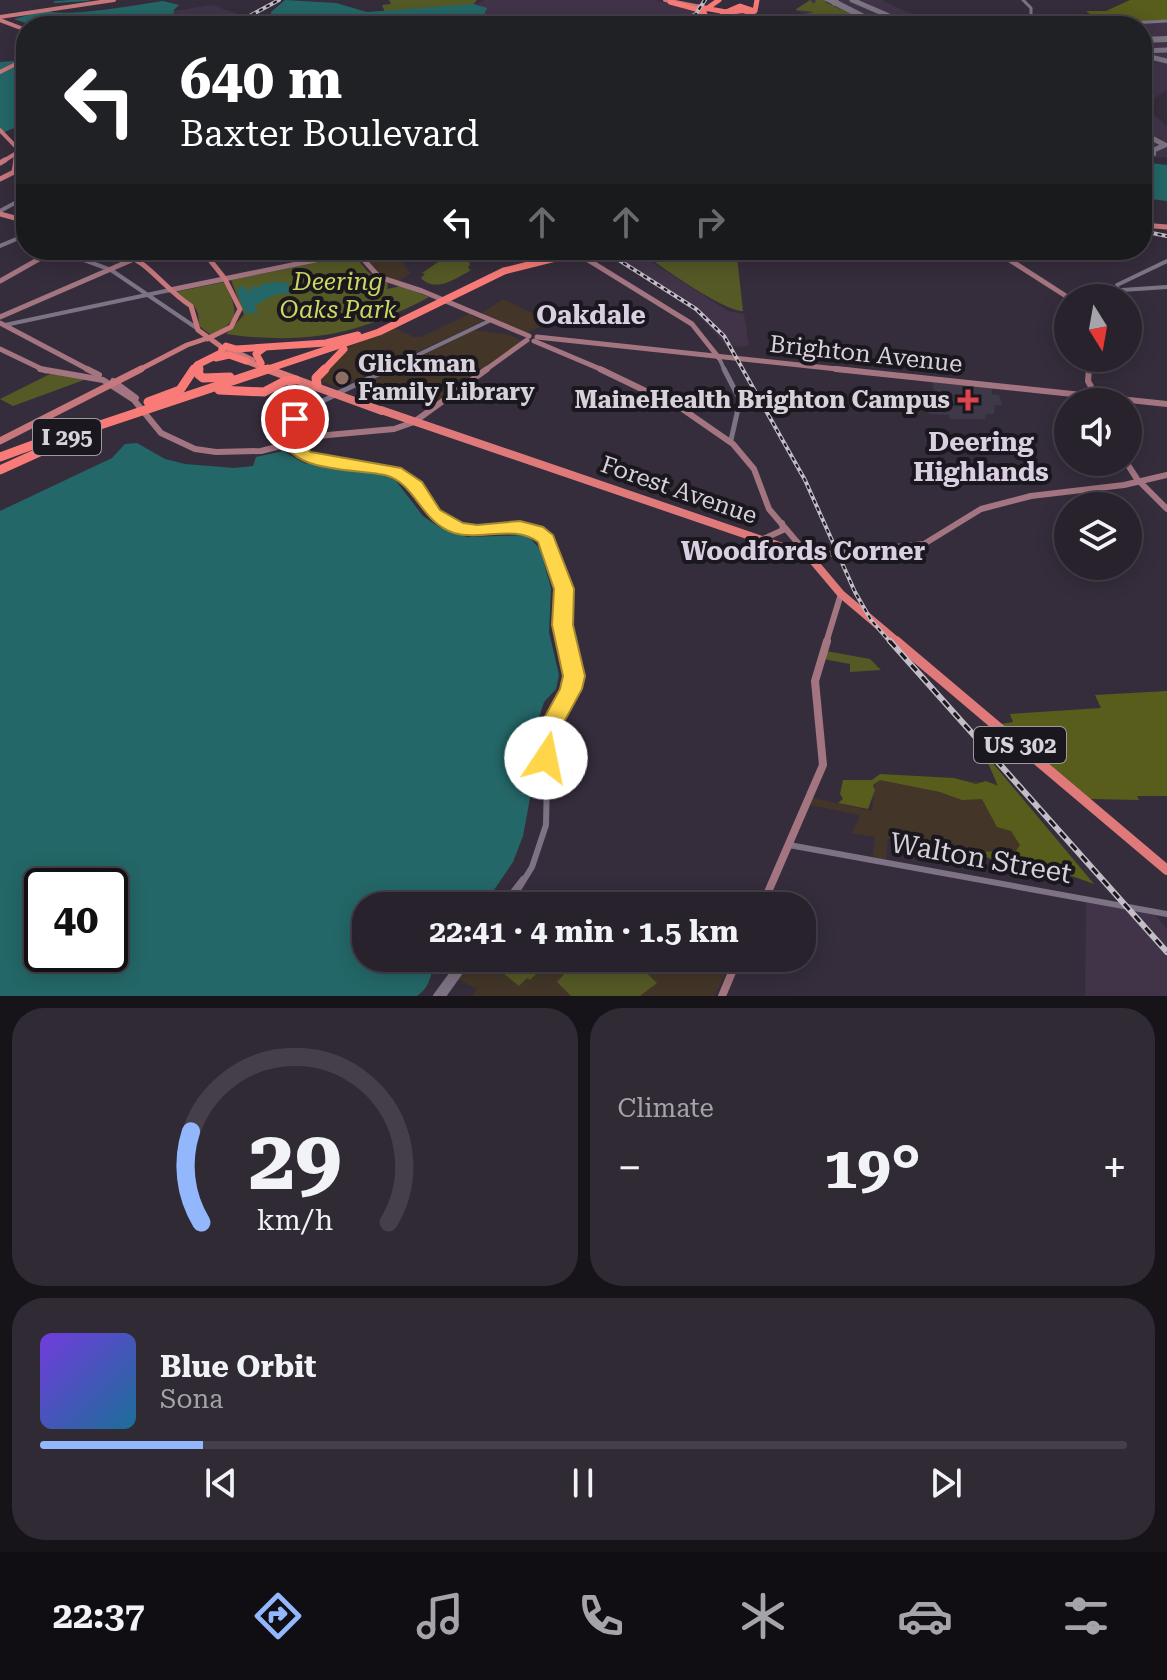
<!DOCTYPE html>
<meta charset="utf-8">
<style>
:root{--surface:#28222d;--page:#302a35;--text:#f1f3f6;--muted:#a5a4aa;--line:#443f49;--accent:#93b7fd}
body{margin:0;font-family:"Roboto Serif",serif;background:var(--page);color:var(--text);height:100vh;display:flex;flex-direction:column;font-size:30px;white-space:nowrap}
*{box-sizing:border-box;margin:0}
p{font-size:26px;color:var(--muted)}
.icon{flex:none;width:44px;height:44px;fill:none;stroke:currentColor;stroke-width:2;stroke-linecap:round;stroke-linejoin:round}
.map{position:relative;height:996px;overflow:hidden}
.sheet{display:flex;flex-direction:column;gap:12px;padding:12px;background:#161319;flex:1}
.sheet>*{flex:none}
.banner{position:absolute;left:16px;top:16px;width:1136px;height:244px;border-radius:32px;box-shadow:0 4px 20px #0003,0 0 0 2px var(--line);background:#202124;color:#fff;overflow:hidden}
.needle{width:52px;rotate:169deg}
.controls{position:absolute;left:1054px;top:284px;display:grid;gap:16px}
.controls a{display:grid;place-items:center;width:88px;height:88px;border-radius:50%;background:var(--surface);box-shadow:0 4px 20px #0003,0 0 0 2px var(--line);font-size:40px}
.speed{position:absolute;left:24px;top:868px;display:flex;gap:16px;font-size:40px;font-weight:700;text-align:center}
.speed>*{display:grid;place-content:center;width:104px;height:104px;border-radius:50%;background:var(--surface);box-shadow:0 4px 20px #0003,0 0 0 2px var(--line);line-height:1}
.speed .limit{border:4px solid #111;border-radius:12px;background:#fff;color:#111}
.pin{position:absolute;display:grid;place-items:center;width:68px;height:68px;color:#fff;margin:-34px;border:4px solid #fff;border-radius:50%;box-shadow:0 2px 8px #0007}
.me{position:absolute;width:88px;margin:-44px;rotate:11deg;stroke-linejoin:round;filter:drop-shadow(0 0 6px #0008)}
.turn{display:flex;align-items:center;gap:28px;height:168px;padding:0 32px;font-size:36px}
.turn .icon{width:104px;height:104px;stroke-width:2.5}
.turn b{display:block;font-size:56px;line-height:68px}
.lanes{display:flex;align-items:center;height:76px;padding:0 32px;background:#0003;justify-content:center;gap:40px;direction:ltr}
.lanes .off{opacity:.35}
.big{font-size:60px;font-weight:700;line-height:1.1}
.sheet .tile{flex:1;display:flex;flex-direction:column;justify-content:center;gap:12px;min-width:0;padding:0 28px;border-radius:32px;background:var(--page)}
.sheet .dial{align-items:center;gap:0}
.dial svg{height:208px;overflow:visible;fill:none;stroke:var(--line);stroke-width:7;stroke-linecap:round;text-anchor:middle}
.dial text{fill:var(--text);stroke:none}
.song{display:flex;align-items:center;gap:24px}
.cover{width:96px;height:96px;border-radius:12px;background:linear-gradient(135deg,hsl(260 70% 55%),hsl(200 70% 35%))}
.played{height:8px;border-radius:4px;background:linear-gradient(90deg,var(--accent) 15%,var(--line) 15%)}
.keys{display:flex;justify-content:space-around;direction:ltr}
.heat{display:flex;justify-content:space-between;align-items:center;font-size:44px;direction:ltr}
.sheet .tiles{flex:1;display:grid;gap:12px;grid-template-columns:1fr 1fr}
.tile:last-child{grid-column:span 2}
.trip{position:absolute;left:352px;top:892px;width:464px;height:80px;border-radius:32px;background:var(--surface);box-shadow:0 4px 20px #0003,0 0 0 2px var(--line);font-weight:700;line-height:80px;text-align:center}
.tab-bar{display:flex;height:128px;justify-content:space-around;align-items:center;background:#100e12;color:var(--muted)}
.tab-bar .icon{width:56px;height:56px}
.tab-bar .selected{color:var(--accent)}
.tab-bar b{font-size:36px;color:var(--text)}
.map>svg:first-child{display:block}
.built{fill:#413449}
.education{fill:#433628}
.medical{fill:#3e3849}
.green{fill:#555926}
.forest{fill:#585d1b}
.water{fill:#246768;fill-rule:evenodd}
.lines{fill:none;stroke-linecap:round;stroke-linejoin:round}
.stream{stroke:#246768;stroke-width:2}
.taxiway{stroke:#7c7582;stroke-width:5}
.runway{fill:#7c7582;fill-rule:evenodd}
.tertiary-far3{stroke:#7e7385;stroke-width:3}
.tertiary-far2{stroke:#7e7385;stroke-width:4}
.tertiary-far1{stroke:#7e7385;stroke-width:5}
.tertiary{stroke:#7e7385;stroke-width:6}
.secondary-far2{stroke:#a37581;stroke-width:5}
.secondary-far1{stroke:#a37581;stroke-width:6}
.secondary{stroke:#a37581;stroke-width:8}
.primary-far2{stroke:#c7787d;stroke-width:4}
.primary-far1{stroke:#c7787d;stroke-width:5}
.primary{stroke:#c7787d;stroke-width:7}
.trunk-far2{stroke:#e07a7a;stroke-width:6}
.trunk-far1{stroke:#e07a7a;stroke-width:8}
.trunk{stroke:#e07a7a;stroke-width:10}
.motorway-far2{stroke:#f87b77;stroke-width:5}
.motorway-far1{stroke:#f87b77;stroke-width:7}
.motorway{stroke:#f87b77;stroke-width:9}
.rail-far1-casing{stroke:#c3bdc7;stroke-width:4}
.rail-casing{stroke:#c3bdc7;stroke-width:6}
.rail-far1{stroke:#1b171e;stroke-width:2;stroke-dasharray:4;stroke-linecap:butt}
.rail{stroke:#1b171e;stroke-width:3;stroke-dasharray:8;stroke-linecap:butt}
.route{fill:#ffd54a;stroke:#a68a30;stroke-width:2}
.education-dot{fill:#8d6e63;stroke:#1b171e;stroke-width:3}
.health-dot{fill:#e0444e;stroke:#1b171e;stroke-width:3}
.labels{text-anchor:middle;dominant-baseline:central;stroke-width:8;stroke-linejoin:round;paint-order:stroke}
.shield{fill:#1b171e;stroke:#9f99a2;stroke-width:2}
.shield-label{font-size:22px;font-weight:bold;fill:#d7d1db}
.park-label{font-size:24px;font-style:italic;fill:#cdd763;stroke:#1b171e}
.street-label{font-size:24px;fill:#d7d1db;stroke:#1b171e}
.poi-label{font-size:24px;font-weight:bold;fill:#d7d1db;stroke:#1b171e;text-anchor:start}
.neighbourhood-label{font-size:26px;font-weight:bold;fill:#dacee1;stroke:#1b171e}
.near-street-label{font-size:28px;fill:#d7d1db;stroke:#1b171e}
</style>
<div class="map">
<svg width="1167" height="996" viewBox="0 0 1167 996">
<rect width="100%" height="100%" fill="#362d3c"/>
<g class="built">
<polygon points="485,0 654,0 696,12 669,26 517,26 482,16 487,9 473,5"/>
<polygon points="810,0 881,0 914,15 980,15 1025,19 1029,26 795,26 803,19 804,14 795,10"/>
<polygon points="212,5 246,17 229,26 172,26 174,11"/>
<polygon points="1167,22 1167,90 1143,105 1167,126 1167,157 1142,158 1142,26 1111,26"/>
<polygon points="600,250 633,250 728,311 744,314 749,346 728,347 697,313"/>
<polygon points="1086,902 1154,914 1167,929 1167,996 1085,996"/>
</g>
<g class="education">
<polygon points="376,250 385,255 394,253 411,273 399,281 379,274 361,253"/>
<polygon points="503,299 551,322 526,333 481,314"/>
<polygon points="469,314 484,321 339,388 317,379 344,350 353,345 394,328 414,337 421,337"/>
<polygon points="473,330 510,335 522,341 437,403 368,381"/>
<polygon points="914,776 1005,784 1081,872 888,839 886,859 873,857 875,837 852,833 860,815 810,805 813,798 872,811 876,779"/>
<polygon points="474,958 728,958 732,959 715,996 472,996 477,989 458,979"/>
</g>
<polygon class="medical" points="932,380 992,386 992,394 999,395 1002,405 995,405 994,414 985,414 986,419 950,419 949,415 929,414 927,405 937,404"/>
<g class="green">
<polygon points="389,0 477,0 473,5 487,8 483,16 515,22 513,25 529,26 509,26 372,12 385,12 382,5 391,4"/>
<polygon points="810,0 814,4 816,0 831,0 825,2 866,21 854,26 795,26 806,14 814,12 795,10"/>
<path d="M639 250 722 251 725 256 737 257 743 311C725 312 656 264 639 250Z"/>
<path d="M354 255 368 272 388 283 387 289 401 286 429 297C359 335 305 345 226 334L244 315 231 280Z"/>
<path d="M453 257 468 261 470 264 468 268 471 270C456 279 435 293 421 278L425 274 422 273 441 260Z"/>
<path d="M224 282C237 309 243 320 211 335L198 325C202 305 187 302 175 292Z"/>
<polygon points="50,374 92,377 13,406 0,399"/>
<polygon points="826,651 870,659 881,670 850,672 850,664 823,659"/>
<polygon points="499,958 548,958 533,975 552,958 530,980 527,978 519,986 492,964"/>
<polygon points="579,958 631,958 657,983 640,996 571,996 557,982"/>
</g>
<g class="forest">
<polygon points="1130,0 1167,0 1167,20 1085,25 1077,21 1094,17 1086,11 1106,11"/>
<polygon points="1167,691 1167,796 1137,796 1139,800 1090,799 1001,724 1013,722 1010,714 1101,708 1095,695"/>
<polygon points="991,761 1094,884 1058,871 1012,865 969,852 1016,851 1020,845 1011,831 997,827 982,799 962,800 940,792 880,780 873,785 875,790 868,809 838,803 843,799 840,794 843,780 872,780 880,774 954,778 976,784 986,781 998,786 988,763"/>
</g>
<g class="water">
<polygon points="285,0 336,3 367,12 473,4 487,8 483,16 515,22 513,25 529,26 273,26 271,12"/>
<path d="M163 1 179 5 174 10 172 26H35L14 19 46 10C60 19 142 4 163 1Z"/>
<polygon points="26,60 26,123 0,134 0,62"/>
<polygon points="1142,162 1167,165 1167,201 1142,198"/>
<path d="M276 282 290 283 287 288 303 292 320 289C290 298 281 286 254 307L259 313H245L237 292 239 287 243 286 250 292 252 286 259 288 261 284Z"/>
<path d="M137 443 165 459 185 464 234 468 253 466 256 457 283 451 304 463 382 474 396 481 423 516 439 527 467 537 527 535 540 549 551 588 549 632 559 675 556 689 544 702 528 753 531 793 523 836 513 862 483 906H366V958H439C428 972 434 984 417 996H0V511L112 458 125 444ZM42 886H110V954H42Z"/>
</g>
<g class="lines">
<polyline class="stream" points="55,2 88,0"/>
<g class="taxiway">
<polyline points="852,0 903,22 974,26"/>
<polyline points="834,3 836,0"/>
<polygon points="870,20 879,21 879,24 869,23"/>
<polyline points="879,21 890,19"/>
<polyline points="1142,51 1167,50"/>
<polyline points="1142,55 1167,61"/>
<polyline points="1142,133 1165,145 1154,150 1142,148"/>
</g>
<g class="runway">
<polygon points="824,0 837,0 888,26 874,26"/>
<polygon points="1167,36 1167,42 1142,43 1142,37"/>
<polygon points="1142,144 1156,150 1156,156 1142,153"/>
</g>
<g class="tertiary-far3">
<polyline points="1023,0 1031,8 1031,20 1035,26"/>
<polyline points="1075,26 1167,21"/>
</g>
<g class="tertiary-far2">
<polyline points="0,211 26,197"/>
<polyline points="0,246 26,235"/>
<polyline points="57,250 111,270 198,329"/>
<polyline points="1118,291 1117,285 1167,261"/>
<polyline points="1095,298 1122,290 1167,287"/>
<polyline points="5,325 170,290"/>
<polyline points="719,358 725,371"/>
<polyline points="384,371 489,321"/>
</g>
<g class="tertiary-far1">
<polyline points="724,369 740,400 731,440"/>
<polyline points="338,393 389,369"/>
<path d="M335 395C319 403 292 412 290 433 287 472 374 462 397 473 423 486 431 520 461 529 488 536 521 515 544 537 573 565 557 609 567 643"/>
</g>
<g class="tertiary">
<polyline points="789,845 1167,914"/>
<polyline points="502,906 523,879"/>
<polyline points="508,906 532,867 546,825 548,731 574,678 566,641"/>
<polyline points="436,996 464,958"/>
<polyline points="443,996 470,958"/>
</g>
<g class="secondary-far2">
<polyline points="355,250 379,277 422,291 529,336"/>
<polyline points="572,250 692,324 719,358"/>
<polyline points="994,250 1069,298"/>
<polyline points="0,281 55,250"/>
<polyline points="170,290 365,250"/>
<polyline points="0,317 134,259 180,250"/>
<polyline points="0,323 91,371"/>
<polyline points="537,337 856,371"/>
<polyline points="534,341 605,371"/>
<polyline points="0,349 46,371"/>
<polyline points="484,371 527,340"/>
<polyline points="1088,371 1089,358"/>
</g>
<g class="secondary-far1">
<polyline points="40,369 103,380 134,400 161,433 195,449 216,452 261,451 320,436"/>
<polyline points="87,369 99,375"/>
<polyline points="600,369 681,408 733,444 754,469 769,509 809,556 924,544 981,509 1031,496 1124,485 1167,475"/>
<polyline points="836,369 1167,404"/>
<polyline points="1089,369 1088,381 1099,402"/>
<polyline points="113,381 136,398"/>
<polyline points="317,436 394,429 414,422 487,369"/>
<polyline points="1126,462 1137,479 1167,509"/>
<polyline points="763,539 783,530 782,523"/>
<polyline points="826,643 841,594"/>
</g>
<g class="secondary">
<polyline points="762,906 823,765 815,681 827,641"/>
<polyline points="722,996 738,958"/>
</g>
<g class="primary-far2">
<polyline points="665,0 706,8"/>
<polyline points="0,17 114,0"/>
<polyline points="0,20 26,30"/>
<polyline points="686,26 702,20 702,12"/>
<polyline points="710,26 741,17 730,12"/>
<polyline points="0,72 26,59"/>
<polyline points="0,130 17,148 15,162"/>
<polyline points="2,162 26,147"/>
</g>
<g class="primary-far1">
<polyline points="0,163 5,160"/>
<polyline points="14,172 16,160"/>
<polyline points="14,172 26,176"/>
<polyline points="0,179 14,172"/>
<polyline points="0,214 26,221"/>
<polyline points="1142,225 1167,227"/>
<path d="M117 250C151 263 161 286 191 306L198 330 234 356"/>
<polyline points="202,250 225,279 240,309 231,327 207,339"/>
<polyline points="230,349 253,360"/>
<polyline points="137,371 187,345 211,337"/>
</g>
<polyline class="primary" points="0,441 141,369"/>
<polyline class="trunk-far2" points="246,361 273,371"/>
<g class="trunk-far1">
<polyline points="267,369 382,411"/>
<polyline points="381,410 809,556 841,594 899,643"/>
</g>
<polyline class="trunk" points="896,641 1167,870"/>
<g class="motorway-far2">
<polyline points="670,2 703,11 706,16 703,26"/>
<polygon points="740,6 752,10 726,12"/>
<polyline points="699,7 726,12"/>
<polyline points="716,20 726,12"/>
<polyline points="735,21 755,11 757,0"/>
<polyline points="682,26 719,0"/>
</g>
<g class="motorway-far1">
<polyline points="226,346 236,349 326,343 358,335"/>
<polyline points="216,358 229,355 246,361"/>
<polyline points="261,363 256,354 264,348"/>
<polyline points="193,371 197,365 221,353 222,349"/>
<polyline points="198,371 199,367"/>
<polyline points="262,371 379,332 504,271 588,250"/>
<polyline points="323,371 344,349"/>
</g>
<g class="motorway">
<polyline points="199,369 198,374 203,378 230,377"/>
<polyline points="317,385 316,378 325,369"/>
<polyline points="219,390 264,392 285,381 296,380"/>
<polyline points="148,402 180,390 194,369"/>
<polyline points="0,457 60,435"/>
<polyline points="0,470 97,426 268,369"/>
</g>
<g class="rail-far1-casing">
<g id="rail-far1">
<polyline points="565,19 572,26"/>
<polyline points="231,26 279,0"/>
<polyline points="672,26 696,14 705,0"/>
<polyline points="1142,231 1167,236"/>
<polyline points="603,250 696,309 724,336 805,480 855,592 871,620 891,643"/>
</g>
</g>
<g class="rail-casing">
<polyline id="rail" points="890,641 1167,952"/>
</g>
<use href="#rail-far1" class="rail-far1"/>
<use href="#rail" class="rail"/>
</g>
<path class="route" d="M295 414 304 419 298 431 299 442 311 452 401 468 422 482 440 510 463 523 477 525 520 521 543 527 553 535 574 589 573 625 585 676 582 689 559 731 554 764 546 766 538 764 535 758 537 731 560 689 563 676 552 625 554 589 538 542C515 524 481 541 454 533 420 522 416 483 385 475 352 468 286 474 280 431L289 416Z"/>
<circle class="education-dot" cx="342" cy="378" r="8"/>
<path class="health-dot" d="M964 388h8v8h8v8h-8v8h-8v-8h-8v-8h8z"/>
<g class="labels">
<g class="shield">
<rect x="33" y="419" width="68" height="36" rx="6"/>
<rect x="974" y="727" width="92" height="36" rx="6"/>
</g>
<g class="shield-label">
<text x="67" y="437">I 295</text>
<text x="1020" y="745">US 302</text>
</g>
<g class="park-label">
<text x="338" y="282">Deering<tspan x="338" dy="28">Oaks Park</tspan></text>
</g>
<g class="street-label">
<text transform="translate(866 354) rotate(6)">Brighton Avenue</text>
<text transform="translate(679 490) rotate(19)">Forest Avenue</text>
</g>
<g class="poi-label">
<text x="358" y="364">Glickman<tspan x="358" dy="28">Family Library</tspan></text>
<text x="950" y="400" text-anchor="end">MaineHealth Brighton Campus</text>
</g>
<g class="neighbourhood-label">
<text x="591" y="315">Oakdale</text>
<text x="981" y="442">Deering<tspan x="981" dy="30">Highlands</tspan></text>
<text x="803" y="551">Woodfords Corner</text>
</g>
<g class="near-street-label">
<text transform="translate(981 858) rotate(10)">Walton Street</text>
</g>
</g>
</svg>
<div class="controls">
<a><svg class="needle" viewBox="-14 -14 28 28"><path d="M0-13l5 13h-10z" fill="#e53935"/><path d="M0 13l5-13h-10z" fill="#a5a4aa"/></svg></a>
<a><svg class="icon" aria-label="sound" viewBox="0 0 24 24"><path d="M4 9h4l5-4v14l-5-4H4zM17 9q2 3 0 6"/></svg></a>
<a><svg class="icon" aria-label="layers" viewBox="0 0 24 24"><path d="M12 4l9 5-9 5-9-5zM3 14l9 5 9-5"/></svg></a>
</div>
<div class="speed"><div class="limit">40</div></div>
<div class="pin" style="left:295px;top:419px;background:#d93025"><svg class="icon" aria-label="arrive" viewBox="0 0 24 24"><path d="M6 21V4h12l-3 4 3 4H6"/></svg></div>
<svg class="me" style="left:546px;top:758px" viewBox="-20 -20 40 40"><circle r="19" fill="#fff"/><path d="M0-13L10 11 0 6-10 11z" fill="#ffd54a"/></svg>
<div class="trip">22:41 · 4 min · 1.5 km</div>
<div class="banner">
<div class="turn"><svg class="icon" aria-label="left" viewBox="0 0 24 24"><path d="M17 20v-9H6M10 6l-5 5 5 5"/></svg><div><b>640 m</b>Baxter Boulevard</div></div>
<div class="lanes"><svg class="icon" aria-label="left" viewBox="0 0 24 24"><path d="M17 20v-9H6M10 6l-5 5 5 5"/></svg><svg class="icon off" aria-label="ahead" viewBox="0 0 24 24"><path d="M12 20V5M6 11l6-6 6 6"/></svg><svg class="icon off" aria-label="ahead" viewBox="0 0 24 24"><path d="M12 20V5M6 11l6-6 6 6"/></svg><svg class="icon off" aria-label="right" viewBox="0 0 24 24"><path d="M7 20v-9h11M14 6l5 5-5 5"/></svg></div>
</div>
</div>
<section class="sheet">
<div class="tiles">
<div class="tile dial"><svg viewBox="0 0 100 80">
<path d="M14 69A42 42 0 1 1 86 69"/>
<path d="M14 69A42 42 0 0 1 10 34" stroke="#93b7fd"/>
<text x="50" y="56" font-size="32" font-weight="700">29</text>
<text x="50" y="72" font-size="11">km/h</text>
</svg></div>
<div class="tile"><p>Climate</p>
<div class="heat"><a>−</a><b class="big">19°</b><a>+</a></div>
</div>
<div class="tile">
<div class="song"><i class="cover"></i><div><b>Blue Orbit</b><p>Sona</p></div></div>
<div class="played"></div>
<div class="keys"><svg class="icon" aria-label="previous" viewBox="0 0 24 24"><path d="M18 5L8 12l10 7zM5 5v14"/></svg><svg class="icon" aria-label="pause" viewBox="0 0 24 24"><path d="M8 5v14M16 5v14"/></svg><svg class="icon" aria-label="next" viewBox="0 0 24 24"><path d="M6 5l10 7-10 7zM19 5v14"/></svg></div>
</div>
</div>
</section>
<nav class="tab-bar">
<b>22:37</b>
<svg class="icon selected" aria-label="directions" viewBox="0 0 24 24"><path d="M12 3l9 9-9 9-9-9zM9 14v-3h6M13 9l2 2-2 2"/></svg>
<svg class="icon" aria-label="music" viewBox="0 0 24 24"><path d="M9 18V5l10-2v13"/><circle cx="6" cy="18" r="3"/><circle cx="16" cy="16" r="3"/></svg>
<svg class="icon" aria-label="phone" viewBox="0 0 24 24"><path d="M5 4h4l2 5-3 2q2 4 5 5l2-3 5 2v4C11 20 4 13 5 4z"/></svg>
<svg class="icon" aria-label="climate" viewBox="0 0 24 24"><path d="M12 3v18M4 7l16 10M4 17L20 7"/></svg>
<svg class="icon" aria-label="car" viewBox="0 0 24 24"><path d="M5 17H2v-5l4-1 3-4h7l3 4 3 1v5h-3M9 17h6M6 11h13"/><circle cx="7" cy="17" r="2"/><circle cx="17" cy="17" r="2"/></svg>
<svg class="icon" aria-label="filters" viewBox="0 0 24 24"><path d="M4 7h16M4 17h16"/><circle cx="9" cy="7" r="2"/><circle cx="15" cy="17" r="2"/></svg>
</nav>
